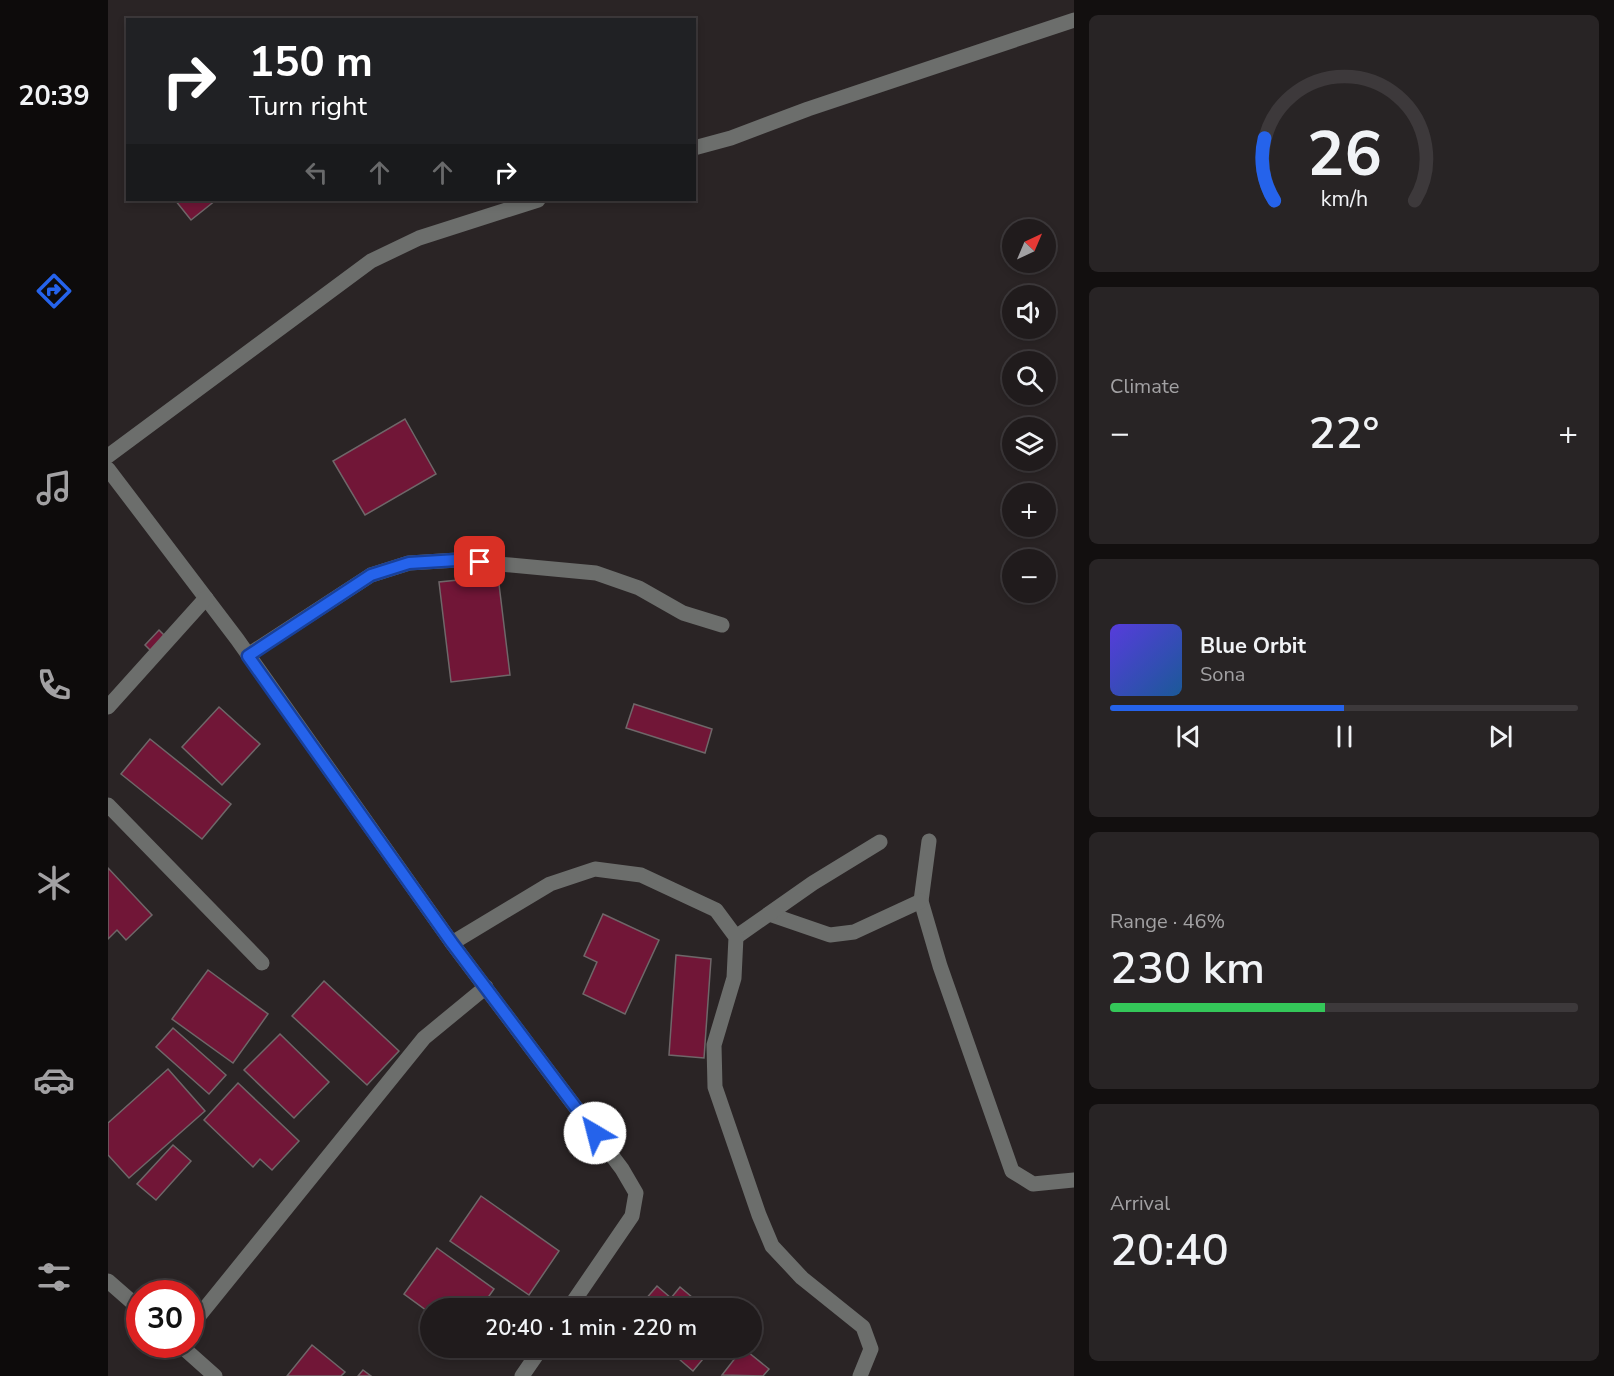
<!DOCTYPE html>
<meta charset="utf-8">
<style>
:root{--surface:#201b1c;--page:#282425;--text:#f1f3f6;--muted:#a2a1a3;--line:#3d393b;--accent:#2563eb}
body{margin:0;font-family:"Nunito Sans",sans-serif;background:var(--page);color:var(--text);height:100vh;display:flex;flex-direction:column;font-size:22px;white-space:nowrap}
*{box-sizing:border-box;margin:0}
p{font-size:20px;color:var(--muted)}
.icon{flex:none;width:33px;height:33px;fill:none;stroke:currentColor;stroke-width:2;stroke-linecap:round;stroke-linejoin:round}
.map{position:relative;flex:1;overflow:hidden}
.side{display:flex;flex-direction:column;gap:15px;padding:15px;background:#120f0f;width:540px}
.side>*{flex:none}
.hud{position:absolute;left:18px;top:18px;width:570px;height:183px;border-radius:0px;box-shadow:0 3px 9px #0003,0 0 0 2px var(--line);background:#202124;color:#fff;overflow:hidden}
.needle{width:39px;rotate:44deg}
.fabs{position:absolute;left:894px;top:219px;display:grid;gap:12px}
.fabs a{display:grid;place-items:center;width:54px;height:54px;border-radius:50%;background:var(--surface);box-shadow:0 3px 9px #0003,0 0 0 2px var(--line);font-size:30px}
.speed{position:absolute;left:18px;top:1280px;display:flex;gap:12px;font-size:30px;font-weight:700;text-align:center}
.speed>*{display:grid;place-content:center;width:78px;height:78px;border-radius:50%;background:var(--surface);box-shadow:0 3px 9px #0003,0 0 0 2px var(--line);line-height:1}
.speed .limit{border:9px solid #d22;background:#fff;color:#111}
.pin{position:absolute;display:grid;place-items:center;width:51px;height:51px;color:#fff;margin:-26px;border-radius:12px;box-shadow:0 3px 9px #0006}
.me{position:absolute;width:66px;margin:-33px;rotate:323deg;stroke-linejoin:round;filter:drop-shadow(0 0 4px #0008)}
.turn{display:flex;align-items:center;gap:21px;height:126px;padding:0 24px;font-size:27px}
.turn .icon{width:78px;height:78px;stroke-width:2.5}
.turn b{display:block;font-size:42px;line-height:51px}
.lanes{display:flex;align-items:center;height:57px;padding:0 24px;background:#0003;justify-content:center;gap:30px;direction:ltr}
.lanes .off{opacity:.35}
.big{font-size:45px;font-weight:600;line-height:1.1}
.side .widget{flex:1;display:flex;flex-direction:column;justify-content:center;gap:9px;min-width:0;padding:0 21px;border-radius:9px;background:var(--page)}
.side .dial{align-items:center;gap:0}
.dial svg{height:156px;overflow:visible;fill:none;stroke:var(--line);stroke-width:7;stroke-linecap:round;text-anchor:middle}
.dial text{fill:var(--text);stroke:none}
.song{display:flex;align-items:center;gap:18px}
.cover{width:72px;height:72px;border-radius:9px;background:linear-gradient(135deg,hsl(250 70% 55%),hsl(210 70% 35%))}
.played{height:6px;border-radius:3px;background:linear-gradient(90deg,var(--accent) 50%,var(--line) 50%)}
.keys{display:flex;justify-content:space-around;direction:ltr}
.heat{display:flex;justify-content:space-between;align-items:center;font-size:33px;direction:ltr}
.charge{height:9px;border-radius:4px;background:linear-gradient(90deg,#34c759 46%,var(--line) 0)}
.trip{position:absolute;left:312px;top:1298px;width:342px;height:60px;border-radius:30px;background:var(--surface);box-shadow:0 3px 9px #0003,0 0 0 2px var(--line);font-weight:600;line-height:60px;text-align:center}
main{display:flex;flex:1;min-height:0}
.tabs{display:flex;flex-direction:column;width:108px;justify-content:space-around;align-items:center;background:#0d0b0b;color:var(--muted)}
.tabs .icon{width:42px;height:42px}
.tabs .on{color:var(--accent)}
.tabs b{font-size:27px;color:var(--text)}
.map>svg:first-child{display:block}
.building{fill:#711637;stroke:#6f6769;stroke-width:1.5}
.lines{fill:none;stroke-linecap:round;stroke-linejoin:round}
.minor{stroke:#6c6e6c;stroke-width:15}
.route-casing{stroke:#184099;stroke-width:15}
.route{stroke:#2563eb;stroke-width:10}
</style>
<main>
<nav class="tabs">
<b>20:39</b>
<svg class="icon on" aria-label="directions" viewBox="0 0 24 24"><path d="M12 3l9 9-9 9-9-9zM9 14v-3h6M13 9l2 2-2 2"/></svg>
<svg class="icon" aria-label="music" viewBox="0 0 24 24"><path d="M9 18V5l10-2v13"/><circle cx="6" cy="18" r="3"/><circle cx="16" cy="16" r="3"/></svg>
<svg class="icon" aria-label="phone" viewBox="0 0 24 24"><path d="M5 4h4l2 5-3 2q2 4 5 5l2-3 5 2v4C11 20 4 13 5 4z"/></svg>
<svg class="icon" aria-label="climate" viewBox="0 0 24 24"><path d="M12 3v18M4 7l16 10M4 17L20 7"/></svg>
<svg class="icon" aria-label="car" viewBox="0 0 24 24"><path d="M5 17H2v-5l4-1 3-4h7l3 4 3 1v5h-3M9 17h6M6 11h13"/><circle cx="7" cy="17" r="2"/><circle cx="17" cy="17" r="2"/></svg>
<svg class="icon" aria-label="filters" viewBox="0 0 24 24"><path d="M4 7h16M4 17h16"/><circle cx="9" cy="7" r="2"/><circle cx="15" cy="17" r="2"/></svg>
</nav>
<div class="map">
<svg width="966" height="1376" viewBox="0 0 966 1376">
<rect width="100%" height="100%" fill="#2a2425"/>
<g class="building">
<polygon points="67,200 108,200 83,220"/>
<polygon points="297,419 328,474 257,515 225,461"/>
<polygon points="390,576 402,675 343,682 331,582"/>
<polygon points="51,630 58,637 44,652 37,645"/>
<polygon points="526,704 604,729 597,753 518,728"/>
<polygon points="111,707 152,744 114,785 74,747"/>
<polygon points="42,739 123,804 94,839 13,774"/>
<polygon points="0,868 44,915 18,940 9,930 0,939"/>
<polygon points="495,914 551,940 517,1014 475,994 489,962 476,956"/>
<polygon points="568,955 603,959 596,1058 561,1055"/>
<polygon points="100,970 160,1014 125,1063 64,1019"/>
<polygon points="216,981 291,1051 259,1085 184,1016"/>
<polygon points="65,1028 118,1075 101,1094 48,1047"/>
<polygon points="172,1034 221,1082 186,1118 136,1070"/>
<polygon points="60,1069 97,1111 21,1178 0,1155 0,1123"/>
<polygon points="130,1083 191,1141 164,1170 152,1159 145,1167 96,1120"/>
<polygon points="65,1145 83,1161 48,1200 29,1184"/>
<polygon points="373,1196 451,1251 421,1295 342,1241"/>
<polygon points="329,1248 386,1289 374,1306 376,1308 322,1308 322,1313 296,1294"/>
<polygon points="549,1286 563,1298 572,1287 597,1308 530,1308"/>
<polygon points="204,1345 237,1372 233,1376 179,1376"/>
<polygon points="557,1347 605,1347 585,1371"/>
<polygon points="635,1348 661,1369 655,1376 614,1375"/>
<polygon points="255,1370 263,1376 250,1376"/>
</g>
<g class="lines">
<g class="minor">
<polyline points="586,148 623,138 700,109 966,20"/>
<polyline points="0,456 263,261 311,238 430,200"/>
<polyline points="0,469 129,639 344,943 514,1169 528,1193 524,1216 461,1308"/>
<polyline points="140,655 263,575 301,563 349,560 488,573 531,588 575,613 614,625"/>
<polyline points="0,707 98,598"/>
<polyline points="0,805 154,963"/>
<polyline points="821,841 813,901 832,966 904,1171 925,1184 966,1180"/>
<polyline points="661,914 722,935 746,932 813,901"/>
<polyline points="628,937 705,883 772,842"/>
<polyline points="344,943 442,884 487,869 533,875 608,910 628,937 626,978 606,1045 607,1087 651,1215 664,1246 694,1278 755,1327 763,1349 752,1376"/>
<polyline points="0,1281 32,1309"/>
<polyline points="82,1327 316,1038 378,987"/>
<polyline points="71,1344 107,1376"/>
<polyline points="414,1376 434,1347"/>
</g>
</g>
<g class="lines">
<g class="route-casing">
<polyline id="route" points="372,562 349,560 301,563 263,575 140,656 344,943 487,1133"/>
</g>
<use href="#route" class="route"/>
</g>
</svg>
<div class="fabs">
<a><svg class="needle" viewBox="-14 -14 28 28"><path d="M0-13l5 13h-10z" fill="#e53935"/><path d="M0 13l5-13h-10z" fill="#a2a1a3"/></svg></a>
<a><svg class="icon" aria-label="sound" viewBox="0 0 24 24"><path d="M4 9h4l5-4v14l-5-4H4zM17 9q2 3 0 6"/></svg></a>
<a><svg class="icon" aria-label="search" viewBox="0 0 24 24"><circle cx="10" cy="10" r="6"/><path d="M15 15l6 6"/></svg></a>
<a><svg class="icon" aria-label="layers" viewBox="0 0 24 24"><path d="M12 4l9 5-9 5-9-5zM3 14l9 5 9-5"/></svg></a>
<a>+</a>
<a>−</a>
</div>
<div class="speed"><div class="limit">30</div></div>
<div class="pin" style="left:372px;top:562px;background:#d93025"><svg class="icon" aria-label="arrive" viewBox="0 0 24 24"><path d="M6 21V4h12l-3 4 3 4H6"/></svg></div>
<svg class="me" style="left:487px;top:1133px" viewBox="-20 -20 40 40"><circle r="19" fill="#fff"/><path d="M0-13L10 11 0 6-10 11z" fill="#2563eb"/></svg>
<div class="trip">20:40 · 1 min · 220 m</div>
<div class="hud">
<div class="turn"><svg class="icon" aria-label="right" viewBox="0 0 24 24"><path d="M7 20v-9h11M14 6l5 5-5 5"/></svg><div><b>150 m</b>Turn right</div></div>
<div class="lanes"><svg class="icon off" aria-label="left" viewBox="0 0 24 24"><path d="M17 20v-9H6M10 6l-5 5 5 5"/></svg><svg class="icon off" aria-label="ahead" viewBox="0 0 24 24"><path d="M12 20V5M6 11l6-6 6 6"/></svg><svg class="icon off" aria-label="ahead" viewBox="0 0 24 24"><path d="M12 20V5M6 11l6-6 6 6"/></svg><svg class="icon" aria-label="right" viewBox="0 0 24 24"><path d="M7 20v-9h11M14 6l5 5-5 5"/></svg></div>
</div>
</div>
<section class="side">
<div class="widget dial"><svg viewBox="0 0 100 80">
<path d="M14 69A42 42 0 1 1 86 69"/>
<path d="M14 69A42 42 0 0 1 9 37" stroke="#2563eb"/>
<text x="50" y="56" font-size="32" font-weight="700">26</text>
<text x="50" y="72" font-size="11">km/h</text>
</svg></div>
<div class="widget"><p>Climate</p>
<div class="heat"><a>−</a><b class="big">22°</b><a>+</a></div>
</div>
<div class="widget">
<div class="song"><i class="cover"></i><div><b>Blue Orbit</b><p>Sona</p></div></div>
<div class="played"></div>
<div class="keys"><svg class="icon" aria-label="previous" viewBox="0 0 24 24"><path d="M18 5L8 12l10 7zM5 5v14"/></svg><svg class="icon" aria-label="pause" viewBox="0 0 24 24"><path d="M8 5v14M16 5v14"/></svg><svg class="icon" aria-label="next" viewBox="0 0 24 24"><path d="M6 5l10 7-10 7zM19 5v14"/></svg></div>
</div>
<div class="widget"><p>Range · 46%</p><b class="big">230 km</b><div class="charge"></div></div>
<div class="widget"><p>Arrival</p><b class="big">20:40</b></div>
</section>
</main>
